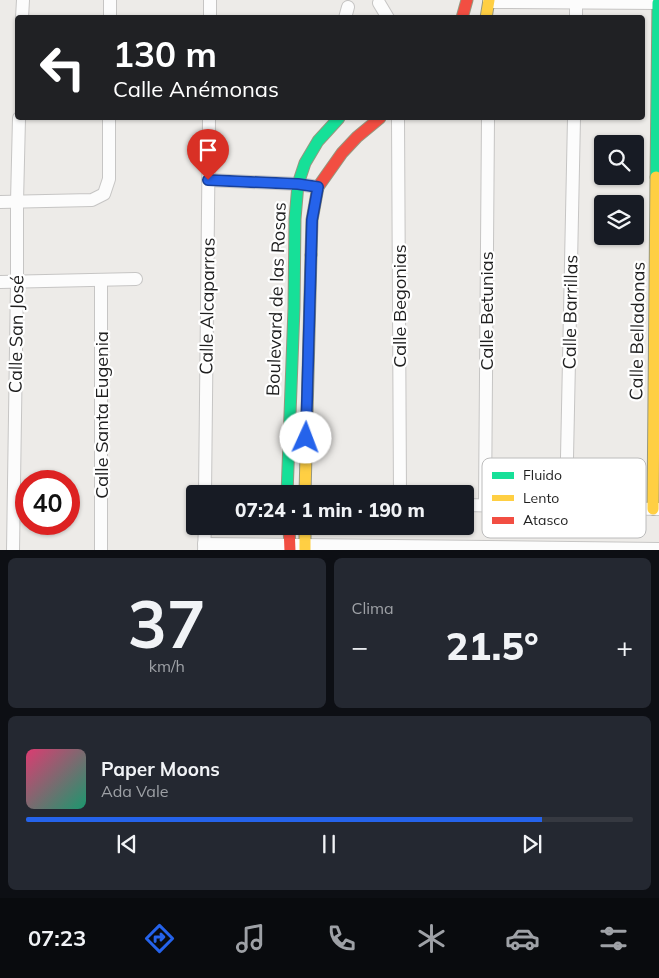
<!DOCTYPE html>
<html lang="es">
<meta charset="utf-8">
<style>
:root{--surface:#171b24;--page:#242831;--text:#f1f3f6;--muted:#9ea1a6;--line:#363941;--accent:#2563eb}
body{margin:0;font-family:Mulish,sans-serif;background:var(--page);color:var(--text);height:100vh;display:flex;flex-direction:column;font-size:19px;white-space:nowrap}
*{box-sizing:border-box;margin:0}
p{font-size:16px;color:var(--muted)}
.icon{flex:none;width:28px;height:28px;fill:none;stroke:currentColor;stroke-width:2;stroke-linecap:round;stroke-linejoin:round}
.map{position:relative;height:550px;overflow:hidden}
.side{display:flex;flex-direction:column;gap:8px;padding:8px;background:#0d0f14;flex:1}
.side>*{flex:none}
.hud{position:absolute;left:15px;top:15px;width:630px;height:105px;border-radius:5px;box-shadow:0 1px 4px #0004;background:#202124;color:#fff;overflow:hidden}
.fabs{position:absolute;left:594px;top:135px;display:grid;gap:10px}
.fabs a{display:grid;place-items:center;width:50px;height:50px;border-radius:5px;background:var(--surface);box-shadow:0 1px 4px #0004;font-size:25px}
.speed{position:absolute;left:15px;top:470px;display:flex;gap:10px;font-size:25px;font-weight:700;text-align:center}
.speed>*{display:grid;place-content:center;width:65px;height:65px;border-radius:50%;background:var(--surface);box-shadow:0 1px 4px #0004;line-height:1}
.speed .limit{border:8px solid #d22;background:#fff;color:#111}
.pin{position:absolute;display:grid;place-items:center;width:42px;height:42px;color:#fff;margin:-51px -21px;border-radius:50% 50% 50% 0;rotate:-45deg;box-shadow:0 0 5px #0007}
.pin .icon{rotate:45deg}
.me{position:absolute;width:55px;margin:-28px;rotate:2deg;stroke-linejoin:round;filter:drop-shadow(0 0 4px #0008)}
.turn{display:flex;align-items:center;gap:18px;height:105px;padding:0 15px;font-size:22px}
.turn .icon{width:65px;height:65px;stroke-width:2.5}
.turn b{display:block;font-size:35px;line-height:42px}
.big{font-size:38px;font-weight:800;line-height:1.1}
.side .widget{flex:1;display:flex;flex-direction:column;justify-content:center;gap:8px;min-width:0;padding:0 18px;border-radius:8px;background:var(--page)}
.side .dial{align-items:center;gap:0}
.dial b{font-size:65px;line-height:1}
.song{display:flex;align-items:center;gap:15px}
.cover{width:60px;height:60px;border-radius:8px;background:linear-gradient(135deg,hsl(340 70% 55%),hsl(160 70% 35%))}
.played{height:5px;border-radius:2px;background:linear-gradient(90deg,var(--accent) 85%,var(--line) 85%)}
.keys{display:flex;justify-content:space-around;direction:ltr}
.heat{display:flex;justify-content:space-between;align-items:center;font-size:28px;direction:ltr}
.side .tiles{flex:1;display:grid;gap:8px;grid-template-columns:1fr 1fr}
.widget:last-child{grid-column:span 2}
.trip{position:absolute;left:186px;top:485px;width:288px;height:50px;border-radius:5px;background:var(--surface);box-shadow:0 1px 4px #0004;font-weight:800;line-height:50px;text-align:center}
.tabs{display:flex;height:80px;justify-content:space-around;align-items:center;background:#090b0e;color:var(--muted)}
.tabs .icon{width:35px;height:35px}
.tabs .active{color:var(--accent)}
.tabs b{font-size:22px;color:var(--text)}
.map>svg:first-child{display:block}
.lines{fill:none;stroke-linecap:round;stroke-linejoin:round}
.street-casing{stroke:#c6c5c4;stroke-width:14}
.fast-casing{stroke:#96977f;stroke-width:13}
.slow-casing{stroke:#96977f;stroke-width:13}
.jam-casing{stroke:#96977f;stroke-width:13}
.street{stroke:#fcfcfc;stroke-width:12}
.fast{stroke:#16e098;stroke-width:11}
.slow{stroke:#ffcf43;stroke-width:11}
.jam{stroke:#f24e42;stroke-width:11}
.route-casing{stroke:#184099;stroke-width:12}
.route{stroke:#2563eb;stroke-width:9}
.labels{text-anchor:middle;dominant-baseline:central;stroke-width:4.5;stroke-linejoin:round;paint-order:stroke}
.street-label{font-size:18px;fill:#1f1f1f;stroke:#fff}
.key{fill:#fff;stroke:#bcbcbc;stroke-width:1}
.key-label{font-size:14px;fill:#1f1f1f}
</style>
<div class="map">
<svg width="659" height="551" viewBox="0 0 659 551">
<rect width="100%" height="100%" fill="#edebe8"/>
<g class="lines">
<g class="street-casing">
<g id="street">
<polyline points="489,2 659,3"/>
<polyline points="379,3 388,18"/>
<polyline points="22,18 23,0"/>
<polyline points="110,18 110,0"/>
<polyline points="210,18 210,0"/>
<polyline points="345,18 348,7"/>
<polyline points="576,18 576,3"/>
<polyline points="398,118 400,494"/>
<polyline points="208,180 298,184 318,187"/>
<polyline points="0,202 92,200 104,194 109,179 109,118"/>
<polyline points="0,282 136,279"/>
<polyline points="205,494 209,118"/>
<polyline points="465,505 659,509"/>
<polyline points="485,505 488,118"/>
<polyline points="566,506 574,118"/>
<polyline points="204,544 659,549"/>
<polyline points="13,551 17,282 17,202 19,118"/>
<polyline points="101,551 101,280"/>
<polyline points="204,551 205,526"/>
</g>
</g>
<g class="fast-casing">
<g id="fast">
<polyline points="656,177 658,3"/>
<polyline points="287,494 294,308 295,219 298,184 305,163 318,141 339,118"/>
</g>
</g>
<g class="slow-casing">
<g id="slow">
<polyline points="486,18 489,0"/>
<polyline points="305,494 311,255"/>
<polyline points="653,509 656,177"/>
<polyline points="305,526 305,551"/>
</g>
</g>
<g class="jam-casing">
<g id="jam">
<polyline points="462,18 467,0"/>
<polyline points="311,255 312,220 318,187 342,153 357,137 380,118"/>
<polyline points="289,526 290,551"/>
</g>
</g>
<use href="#street" class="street"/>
<use href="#fast" class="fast"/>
<use href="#slow" class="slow"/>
<use href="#jam" class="jam"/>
</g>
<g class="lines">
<g class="route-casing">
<polyline id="route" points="208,180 298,184 318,187 312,220 306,438"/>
</g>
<use href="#route" class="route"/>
</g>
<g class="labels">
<g class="street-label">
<text transform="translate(276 299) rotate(-88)">Boulevard de las Rosas</text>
<text transform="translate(207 306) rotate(-89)">Calle Alcaparras</text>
<text transform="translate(399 306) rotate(-90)">Calle Begonias</text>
<text transform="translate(486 311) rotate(-90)">Calle Betunias</text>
<text transform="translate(570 312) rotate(-89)">Calle Barrillas</text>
<text transform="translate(637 331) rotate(-89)">Calle Belladonas</text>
<text transform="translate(16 334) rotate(-89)">Calle San José</text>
<text transform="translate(101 415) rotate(-90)">Calle Santa Eugenia</text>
</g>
</g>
<rect x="482" y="458" width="164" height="80" rx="8" class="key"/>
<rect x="492" y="472" width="22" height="7" fill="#16e098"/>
<rect x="492" y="495" width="22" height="6" fill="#ffcf43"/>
<rect x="492" y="517" width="22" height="7" fill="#f24e42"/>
<g class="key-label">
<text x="523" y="480">Fluido</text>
<text x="523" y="503">Lento</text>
<text x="523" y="525">Atasco</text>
</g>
</svg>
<div class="fabs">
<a><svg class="icon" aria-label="search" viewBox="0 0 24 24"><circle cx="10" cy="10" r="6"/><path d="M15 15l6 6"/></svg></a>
<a><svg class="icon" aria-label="layers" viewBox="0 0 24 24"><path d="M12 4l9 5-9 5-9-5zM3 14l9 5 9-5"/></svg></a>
</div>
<div class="speed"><div class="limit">40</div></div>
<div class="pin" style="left:208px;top:180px;background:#d93025"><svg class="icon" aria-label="arrive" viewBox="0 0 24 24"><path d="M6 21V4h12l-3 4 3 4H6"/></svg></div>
<svg class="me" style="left:306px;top:438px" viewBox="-20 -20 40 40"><circle r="19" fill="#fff"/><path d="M0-13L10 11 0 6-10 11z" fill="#2563eb"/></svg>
<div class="trip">07:24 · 1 min · 190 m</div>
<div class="hud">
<div class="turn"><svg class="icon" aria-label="left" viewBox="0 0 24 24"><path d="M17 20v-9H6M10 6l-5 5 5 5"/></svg><div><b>130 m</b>Calle Anémonas</div></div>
</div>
</div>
<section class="side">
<div class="tiles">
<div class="widget dial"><b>37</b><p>km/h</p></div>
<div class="widget"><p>Clima</p>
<div class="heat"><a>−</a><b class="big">21.5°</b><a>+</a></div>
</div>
<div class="widget">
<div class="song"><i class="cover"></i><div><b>Paper Moons</b><p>Ada Vale</p></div></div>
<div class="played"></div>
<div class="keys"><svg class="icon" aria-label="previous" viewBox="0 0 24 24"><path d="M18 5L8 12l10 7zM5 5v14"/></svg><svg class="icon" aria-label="pause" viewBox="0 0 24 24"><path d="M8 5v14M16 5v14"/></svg><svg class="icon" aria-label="next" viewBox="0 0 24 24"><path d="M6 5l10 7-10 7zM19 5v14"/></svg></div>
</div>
</div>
</section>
<nav class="tabs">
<b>07:23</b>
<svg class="icon active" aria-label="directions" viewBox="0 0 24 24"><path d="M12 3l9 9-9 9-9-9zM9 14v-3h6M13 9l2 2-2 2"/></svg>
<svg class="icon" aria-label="music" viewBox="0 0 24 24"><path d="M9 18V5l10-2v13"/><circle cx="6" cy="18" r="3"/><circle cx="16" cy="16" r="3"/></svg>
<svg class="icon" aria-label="phone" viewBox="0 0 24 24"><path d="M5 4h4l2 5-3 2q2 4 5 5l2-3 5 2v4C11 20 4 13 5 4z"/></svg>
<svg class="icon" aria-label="climate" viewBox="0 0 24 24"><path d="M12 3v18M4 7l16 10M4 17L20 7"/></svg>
<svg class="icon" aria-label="car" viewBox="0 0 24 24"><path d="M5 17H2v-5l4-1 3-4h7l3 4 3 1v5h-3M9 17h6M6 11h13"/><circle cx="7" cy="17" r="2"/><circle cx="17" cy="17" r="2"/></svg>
<svg class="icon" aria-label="filters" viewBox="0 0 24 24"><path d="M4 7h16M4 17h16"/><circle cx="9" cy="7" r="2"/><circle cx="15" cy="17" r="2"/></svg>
</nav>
